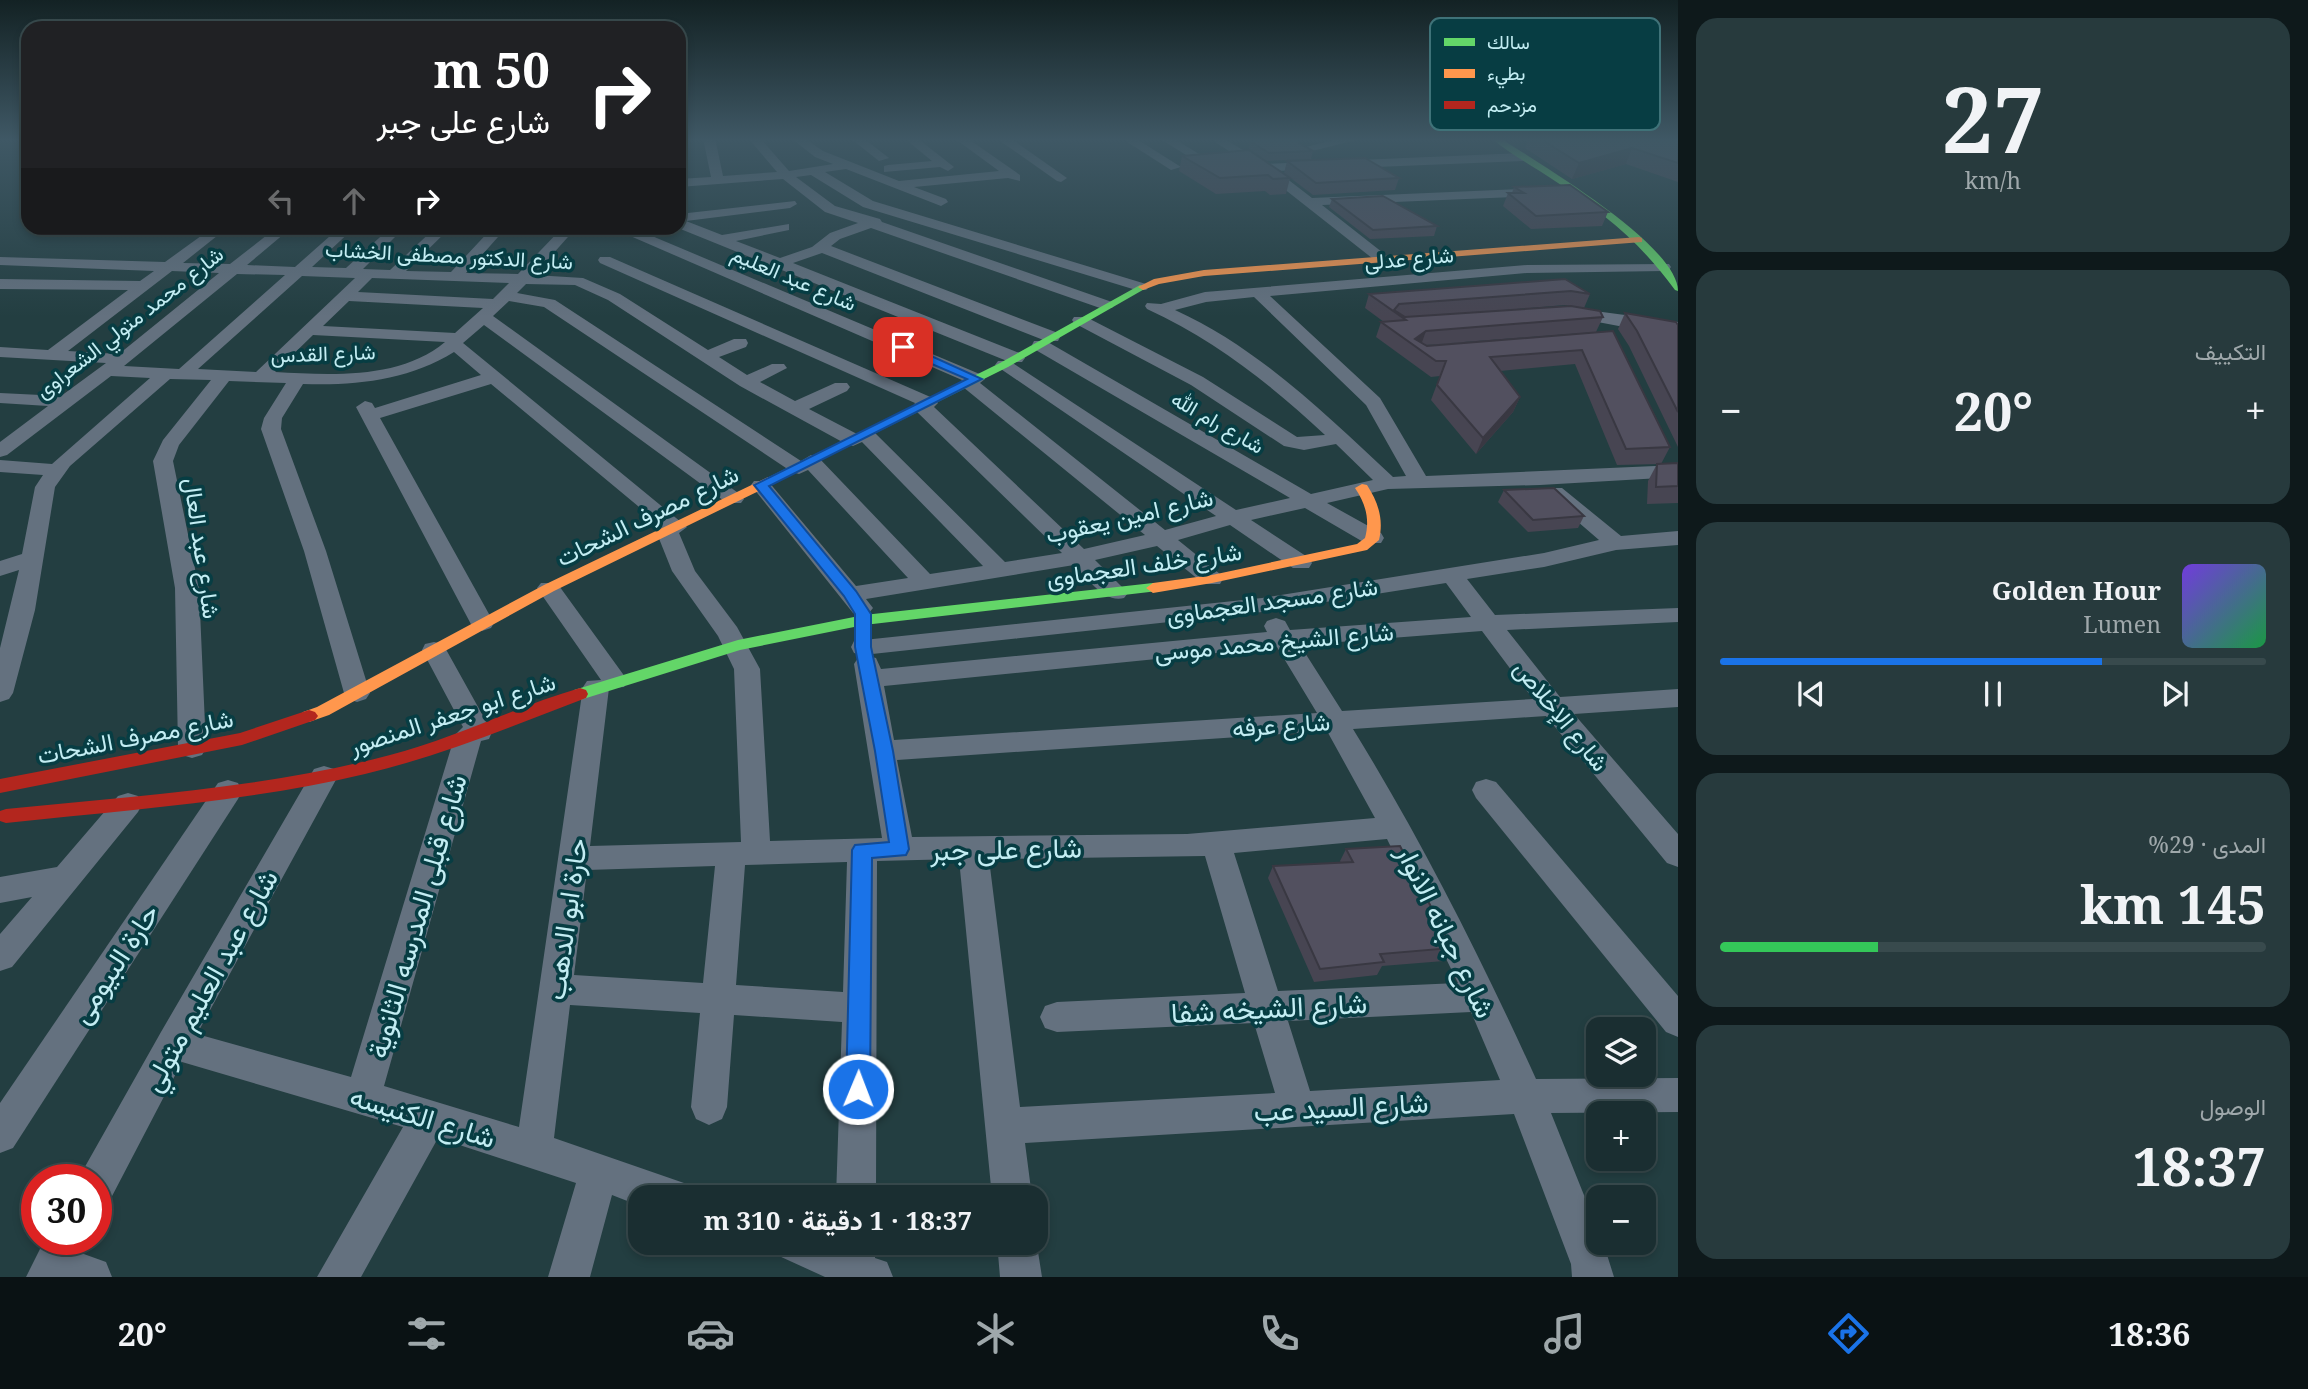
<!DOCTYPE html>
<html lang="ar">
<meta charset="utf-8">
<style>
:root{--surface:#1a2e31;--page:#273a3d;--text:#f1f3f6;--muted:#9fa8ab;--line:#384a4d;--accent:#1a73e8}
body{margin:0;font-family:"Noto Serif",Vazirmatn,serif;background:var(--page);color:var(--text);direction:rtl;height:100vh;display:flex;flex-direction:column;font-size:26px;white-space:nowrap}
*{box-sizing:border-box;margin:0}
p{font-size:23px;color:var(--muted)}
.icon{flex:none;width:38px;height:38px;fill:none;stroke:currentColor;stroke-width:2;stroke-linecap:round;stroke-linejoin:round}
.map{position:relative;flex:1;overflow:hidden;direction:ltr}
.details{display:flex;flex-direction:column;gap:18px;padding:18px;background:#0e191b;width:630px}
.details>*{flex:none}
.hud{position:absolute;left:21px;top:21px;width:665px;height:214px;border-radius:21px;box-shadow:0 4px 10px #0003,0 0 0 2px var(--line);direction:rtl;background:#202124;color:#fff;overflow:hidden}
.controls{position:absolute;left:1586px;top:1017px;display:grid;gap:14px}
.controls a{display:grid;place-items:center;width:70px;height:70px;border-radius:14px;background:var(--surface);box-shadow:0 4px 10px #0003,0 0 0 2px var(--line);font-size:35px}
.speed{position:absolute;left:21px;top:1164px;display:flex;gap:14px;font-size:35px;font-weight:700;text-align:center}
.speed>*{display:grid;place-content:center;width:91px;height:91px;border-radius:50%;background:var(--surface);box-shadow:0 4px 10px #0003,0 0 0 2px var(--line);line-height:1}
.speed .limit{border:10px solid #d22;background:#fff;color:#111}
.pin{position:absolute;display:grid;place-items:center;width:60px;height:60px;color:#fff;margin:-30px;border-radius:14px;box-shadow:0 4px 10px #0006}
.me{position:absolute;width:77px;margin:-38px;rotate:1deg;stroke-linejoin:round;filter:drop-shadow(0 0 5px #0008)}
.turn{display:flex;align-items:center;gap:24px;height:147px;padding:0 21px;font-size:32px}
.turn .icon{width:91px;height:91px;stroke-width:2.5}
.turn b{display:block;font-size:49px;line-height:60px}
.lanes{display:flex;align-items:center;height:66px;padding:0 21px;background:#0003;justify-content:center;gap:35px;direction:ltr}
.lanes .off{opacity:.35}
.big{font-size:52px;font-weight:700;line-height:1.1}
.details .card{flex:1;display:flex;flex-direction:column;justify-content:center;gap:10px;min-width:0;padding:0 24px;border-radius:21px;background:var(--page)}
.details .dial{align-items:center;gap:0}
.dial b{font-size:91px;line-height:1}
.song{display:flex;align-items:center;gap:21px}
.cover{width:84px;height:84px;border-radius:10px;background:linear-gradient(135deg,hsl(260 70% 55%),hsl(140 70% 35%))}
.played{height:7px;border-radius:4px;background:linear-gradient(90deg,var(--accent) 70%,var(--line) 70%)}
.keys{display:flex;justify-content:space-around;direction:ltr}
.heat{display:flex;justify-content:space-between;align-items:center;font-size:38px;direction:ltr}
.charge{height:10px;border-radius:5px;background:linear-gradient(90deg,#34c759 29%,var(--line) 0)}
.trip{position:absolute;left:628px;top:1185px;width:420px;height:70px;border-radius:21px;background:var(--surface);box-shadow:0 4px 10px #0003,0 0 0 2px var(--line);font-weight:700;line-height:70px;text-align:center;direction:rtl}
.dock{display:flex;height:112px;justify-content:space-around;align-items:center;background:#0a1214;color:var(--muted)}
.dock .icon{width:49px;height:49px}
.dock .on{color:var(--accent)}
.dock b{font-size:32px;color:var(--text)}
main{display:flex;flex:1;min-height:0}
.map>svg:first-child{display:block}
.lines{fill:none;stroke-linecap:round;stroke-linejoin:round}
.street{fill:#64717f;fill-rule:evenodd}
.fast{fill:#63d668;fill-rule:evenodd}
.slow{fill:#ff974d;fill-rule:evenodd}
.jam{fill:#b3261e;fill-rule:evenodd}
.wall{fill:#474552}
.shaded-wall{fill:#393842}
.building{fill:#52505f;stroke:#393842;stroke-width:2}
.route{fill:#1a73e8;stroke:#114b97;stroke-width:2}
.labels{text-anchor:middle;dominant-baseline:central;stroke-width:7;stroke-linejoin:round;paint-order:stroke}
.far-street-label{font-size:21px;fill:#c3edf3;stroke:#073d43}
.street-label{font-size:24px;fill:#c3edf3;stroke:#073d43}
.near-street-label{font-size:28px;fill:#c3edf3;stroke:#073d43}
.key{fill:#073d43;stroke:#3f7278;stroke-width:2}
.key-label{font-size:19px;fill:#c3edf3}
</style>
<main>
<section class="details">
<div class="card dial"><b>27</b><p>km/h</p></div>
<div class="card"><p>التكييف</p>
<div class="heat"><a>−</a><b class="big">20°</b><a>+</a></div>
</div>
<div class="card">
<div class="song"><i class="cover"></i><div><b>Golden Hour</b><p>Lumen</p></div></div>
<div class="played"></div>
<div class="keys"><svg class="icon" aria-label="previous" viewBox="0 0 24 24"><path d="M18 5L8 12l10 7zM5 5v14"/></svg><svg class="icon" aria-label="pause" viewBox="0 0 24 24"><path d="M8 5v14M16 5v14"/></svg><svg class="icon" aria-label="next" viewBox="0 0 24 24"><path d="M6 5l10 7-10 7zM19 5v14"/></svg></div>
</div>
<div class="card"><p>المدى · 29%</p><b class="big">145 km</b><div class="charge"></div></div>
<div class="card"><p>الوصول</p><b class="big">18:37</b></div>
</section>
<div class="map">
<svg width="1678" height="1277" viewBox="0 0 1678 1277">
<rect width="100%" height="100%" fill="#233e41"/>
<g class="lines">
<g class="street">
<path d="M703 138H715L723 176 777 172 748 138H760L789 171 833 164 815 157 791 138H804L823 151 899 181 999 171 954 138H967L1020 175V181L1008 178 914 187 946 199 948 202 941 206 846 169 825 172 873 201 1146 284 1149 287 1146 290H1136L863 207 811 175 796 177 835 206 880 219 882 222 1112 302 1114 305 1112 308H1100L871 228 840 239 831 246 1058 333 1060 337 1058 341H1046L822 253 793 263 1022 354 1025 358 1022 362H1011L1236 510 1290 498 1034 349 1032 345 1034 341H1046L1311 494 1373 480 1336 444 1304 450 1284 446 1191 385 1074 323 1072 320 1074 317H1086L1203 377 1297 437 1325 435C1270 384 1215 340 1147 309L1145 306 1147 303 1161 304 1205 292 1527 265 1669 264 1671 267 1669 270 1664 271 1527 273 1270 296 1380 398 1426 476 1678 465V477L1540 485 1388 489 1327 503 1381 533 1384 538 1381 543H1365L1305 508 1251 520 1309 558 1312 563 1309 568H1293L1230 525 1178 540 1220 574 1223 579 1220 584H1204L1157 546 1095 560 1128 593 1124 598C1103 603 1088 578 1074 565L866 599 873 608 869 613 861 615 853 613 754 489 751 485 754 481H768L856 586 908 578 808 470 799 474 792 472 544 307 509 301 493 316 741 495 744 499 741 503H727L484 325 463 343 687 527 679 533 695 571 737 627 760 669 770 841 882 838 854 664 858 658 867 656 876 658 881 669 1267 632 1264 626 1267 621 1276 618 1285 621 1290 630 1471 617 1446 583 1262 612 863 655 854 653 851 647 854 641 1262 598 1544 553 1599 540 1548 496 1545 492 1548 488H1562L1621 536 1678 531V545L1616 550 1544 567 1467 579 1495 615 1678 608V622L1507 630 1560 697 1678 689V707L1574 714 1678 834V867L1667 863 1546 716 1353 729C1422 841 1481 958 1536 1079L1678 1078V1112L1551 1113 1598 1230V1242H1603L1614 1277H1572L1571 1264 1514 1114 1025 1143 1032 1197H992L959 859 877 861 876 1197H836L842 1022 734 1015 727 1107 722 1119 709 1125 696 1119 691 1107 700 1013 570 1005 554 1138 684 1183 690 1197H640V1206L612 1195 590 1277H548L576 1183 438 1138 361 1277H317L403 1127 182 1062 110 1200 96 1205V1180H79L82 1172 161 1032 314 769 324 766 334 769 338 776 197 1034 351 1077 455 735 463 727 422 650 425 644 434 642 443 644 492 732 489 739 481 741 384 1086 519 1127 583 687 587 681 601 680 537 588 541 583H557L628 681 624 687 609 688 590 846 741 842 734 669 718 636 672 571 656 531 662 526 491 384 380 418 494 623 491 628 482 631 473 628 356 407 365 401 372 403 375 408 481 375 454 352C409 380 355 386 303 384L282 418 281 429 326 551 370 693 366 699 357 702 348 699 344 693 304 551 261 429 264 418 286 383 229 381 179 445 173 461 199 588 206 748 202 755 192 758 182 755 178 748 175 588 153 461 163 440 211 380 170 379 70 466 55 487 35 610 13 693 9 699 0 702V648L19 570 0 576V561L22 554 35 487 43 475 0 472V460L52 464 150 378 111 376 7 455 0 457V442L48 406 0 403V393L61 396 106 363 0 357V347L48 350 128 290 0 289V279L140 281 154 271 0 265V257L165 262 212 228H227L183 263 230 264 276 228H291L247 265 295 267 339 228H354L312 267 346 268 390 228H404L363 269 390 270 435 228H450L406 271 451 272 492 228H506L466 273 518 274 562 228H576L534 275 583 278 620 294 708 350 734 339H746L748 343 746 347 719 357 747 375 772 364H784L787 368 760 382 795 401 835 383H847L850 387 847 391 809 409 857 434 866 429 873 431 1005 562 1062 553 915 410 913 406 915 403 600 263 598 260 600 257H610L935 399 938 403 934 407 1084 549 1145 535 963 387 960 383 962 380 628 235 626 232 633 228 982 375 985 379 980 383 1165 530 1216 516 995 365 998 361H1007L678 228 679 214 795 201 797 204 790 208 686 221 722 235 789 224V230L736 241 780 258 812 247 830 233 858 223 825 212 783 179 679 187V179L711 177ZM172 271 219 273 119 354 68 351ZM237 274 285 275 179 369 124 366ZM302 276 355 278 256 372 198 369ZM372 278 509 283 493 299 358 292ZM526 284 575 285 608 300 740 386 846 444 853 446 862 442 983 566 930 574 818 457 811 455 801 461 555 300 517 293ZM1254 297 1366 405 1406 476 1393 477C1326 415 1259 348 1175 310L1206 302ZM349 301 483 308 455 333 323 326ZM313 335 445 342C400 380 329 375 275 372ZM1482 631 1533 699 1342 711 1300 645ZM1277 647 1317 713 894 740 884 686ZM1327 731 1375 818 1187 834 912 837 897 760ZM1387 839 1458 983 1278 991 1234 853ZM1205 856 1245 993 1057 1002 1045 1006 1040 1017 1045 1028 1057 1032 1254 1023 1275 1093 1020 1107 989 859ZM847 862 843 992 736 985 745 865ZM715 866 703 983 574 975 587 870ZM1471 1012 1500 1080 1310 1091 1288 1021Z"/>
<polygon points="850,138 863,138 889,158 879,161"/>
<polygon points="904,138 917,138 954,167 948,171 940,167 884,172 884,166 888,165 932,161"/>
<polygon points="996,138 1010,138 1067,178 1061,182 1057,181"/>
<polygon points="1121,138 1135,138 1181,167 1171,170"/>
<polygon points="1159,138 1173,138 1212,162 1202,165"/>
<polygon points="1209,138 1223,138 1266,164 1523,153 1529,157 1523,161 1277,171 1312,198 1541,188 1547,192 1541,196 1322,205 1387,256 1389,259 1382,263 1377,262 1269,177"/>
<polygon points="1341,138 1364,138 1304,153 1298,149"/>
<polygon points="1572,308 1678,322 1678,332 1624,327 1566,316 1564,313 1566,310"/>
<polygon points="1486,779 1496,782 1678,996 1678,1037 1666,1032 1476,798 1472,790 1476,782"/>
<polygon points="228,780 238,783 242,791 238,799 13,1148 0,1153 0,1103 218,783"/>
<polygon points="128,793 138,796 142,804 138,812 12,967 0,971 0,934 32,897 0,903 0,877 57,867 118,796"/>
<polygon points="45,1239 87,1239 81,1253 106,1262 112,1277 26,1277"/>
<polygon points="1036,1239 1042,1277 1000,1277 997,1242 1036,1242"/>
<polygon points="773,1242 875,1242 875,1258 887,1262 893,1277 825,1277 779,1256"/>
</g>
<g class="fast">
<path d="M1491 138H1500C1538 163 1678 245 1678 291L1675 290C1639 241 1605 214 1555 181 1534 167 1510 154 1491 138Z"/>
<polygon points="1140,285 1148,287 1008,367 773,484 763,484 761,481 1000,363"/>
<polygon points="1153,583 1158,585 1160,588 1158,591 864,625 740,650 580,700 572,694 574,690 738,640 864,615"/>
</g>
<g class="slow">
<polygon points="1639,237 1642,238 1642,242 1204,276 1159,284 1143,290 1138,287 1154,279 1204,270"/>
<polygon points="768,477 773,478 773,484 554,591 329,715 309,722 303,720 300,716 303,712 317,707 544,585"/>
<path d="M1362 484 1367 485C1378 502 1384 519 1379 540L1367 550 1212 583 1153 593 1146 588 1153 583 1212 575 1357 544 1365 538C1370 520 1366 504 1355 488Z"/>
</g>
<g class="jam">
<path d="M580 688 586 690 588 694 586 698C513 726 441 756 365 774 247 802 126 810 6 823L0 821V811L6 809C134 796 265 788 390 755 455 738 515 707 580 688Z"/>
<polygon points="309,710 315,712 318,716 315,720 242,745 0,793 0,779 240,733"/>
</g>
</g>
<g class="wall">
<polygon points="1529,138 1678,138 1678,182 1626,164 1572,179 1525,148"/>
<polygon points="1250,141 1299,143 1313,151 1311,159 1267,161 1249,149"/>
<polygon points="1182,156 1290,178 1286,194 1270,195 1265,191 1216,194 1179,171"/>
<polygon points="1287,161 1399,178 1395,190 1313,195 1284,173"/>
<polygon points="1514,187 1608,212 1602,226 1531,229 1503,206 1508,193 1512,193"/>
<polygon points="1332,199 1437,226 1434,236 1370,239 1329,207"/>
<polygon points="1565,279 1590,294 1584,308 1565,305 1444,315 1603,317 1596,332 1425,345 1613,331 1670,447 1661,464 1617,465 1575,364 1500,371 1520,397 1513,412 1476,454 1431,400 1440,376 1431,377 1376,337 1381,322 1384,322 1365,308 1369,294"/>
<polygon points="1625,313 1678,325 1678,447 1629,346 1618,329"/>
<polygon points="1678,463 1678,503 1647,504 1648,481 1657,464"/>
<polygon points="1504,490 1584,516 1578,528 1528,532 1498,502"/>
<polygon points="1346,849 1452,948 1444,961 1382,966 1377,975 1314,982 1268,878 1273,866 1341,863 1340,861"/>
</g>
<g class="shaded-wall">
<polygon points="1632,148 1626,164 1572,179 1579,163"/>
<polygon points="1426,331 1421,345 1415,339"/>
<polygon points="1520,397 1513,412 1476,454 1483,438"/>
</g>
<g class="building">
<polygon points="1262,138 1292,138 1298,140 1299,143 1313,151 1269,153 1250,141"/>
<polygon points="1539,138 1678,138 1678,163 1632,148 1579,163"/>
<polygon points="1249,150 1290,178 1273,179 1268,175 1220,178 1182,156"/>
<polygon points="1365,158 1399,178 1316,183 1287,161"/>
<polygon points="1570,185 1608,212 1536,216 1508,193 1524,193 1514,187"/>
<polygon points="1383,196 1437,226 1373,230 1332,199"/>
<polygon points="1565,279 1590,294 1571,291 1399,304 1394,310 1405,317 1571,306 1600,311 1603,317 1426,331 1415,339 1427,346 1613,331 1670,447 1626,449 1582,350 1490,357 1520,397 1483,438 1437,385 1446,361 1436,361 1381,322 1406,320 1369,294"/>
<polygon points="1625,313 1676,322 1678,325 1678,412 1637,331"/>
<polygon points="1678,463 1678,486 1656,487 1657,464"/>
<polygon points="1554,488 1584,516 1533,520 1504,490"/>
<polygon points="1400,846 1452,948 1380,954 1384,962 1320,969 1273,866 1353,862 1346,849"/>
</g>
<linearGradient id="sky" x2="0" y2="1"><stop stop-color="#132224"/><stop offset="0.44" stop-color="#3f5865"/><stop offset="1" stop-color="#3f5865" stop-opacity="0"/></linearGradient>
<rect width="1678" height="317" fill="url(#sky)"/>
<polygon class="route" points="899,345 907,345 982,379 769,486 856,591 871,614 871,647 893,751 909,849 906,855 872,858 870,1089 866,1097 858,1100 850,1097 846,1089 852,850 855,845 889,842 875,751 855,647 855,614 844,596 754,485 967,379 899,350"/>
<g class="labels">
<g class="far-street-label">
<text transform="translate(449 255) rotate(3)">شارع الدكتور مصطفى الخشاب</text>
<text transform="translate(1409 258) rotate(-5)">شارع عدلى</text>
<text transform="translate(794 278) rotate(23)">شارع عبد العليم</text>
<text transform="translate(129 322) rotate(-38)">شارع محمد متولي الشعراوى</text>
<text transform="translate(323 353) rotate(-2)">شارع القدس</text>
<text transform="translate(1218 422) rotate(30)">شارع رام الله</text>
</g>
<g class="street-label">
<text transform="translate(647 515) rotate(-26)">شارع مصرف الشحات</text>
<text transform="translate(1129 515) rotate(-13)">شارع امين يعقوب</text>
<text transform="translate(203 548) rotate(82)">شارع عبد العال</text>
<text transform="translate(1144 564) rotate(-8)">شارع خلف العجماوى</text>
<text transform="translate(1272 600) rotate(-8)">شارع مسجد العجماوى</text>
<text transform="translate(1274 641) rotate(-5)">شارع الشيخ محمد موسى</text>
<text transform="translate(452 713) rotate(-18)">شارع ابو جعفر المنصور</text>
<text transform="translate(1562 715) rotate(51)">شارع الإخلاص</text>
<text transform="translate(1281 724) rotate(-4)">شارع عرفه</text>
<text transform="translate(135 736) rotate(-11)">شارع مصرف الشحات</text>
</g>
<g class="near-street-label">
<text transform="translate(1006 848) rotate(-1)">شارع على جبر</text>
<text transform="translate(416 916) rotate(-74)">شارع قبلى المدرسه الثانوية</text>
<text transform="translate(565 919) rotate(-82)">حارة ابو الدهب</text>
<text transform="translate(1447 931) rotate(64)">شارع جبانه الانوار</text>
<text transform="translate(114 963) rotate(-57)">حارة البيومى</text>
<text transform="translate(209 980) rotate(-61)">شارع عبد العليم متولي</text>
<text transform="translate(1269 1007) rotate(-3)">شارع الشيخه شفا</text>
<text transform="translate(1341 1106) rotate(-3)">شارع السيد عب</text>
<text transform="translate(423 1116) rotate(17)">شارع الكنيسه</text>
</g>
</g>
<rect x="1430" y="18" width="230" height="112" rx="10" class="key"/>
<rect x="1444" y="38" width="31" height="8" fill="#63d668"/>
<rect x="1444" y="69" width="31" height="9" fill="#ff974d"/>
<rect x="1444" y="101" width="31" height="8" fill="#b3261e"/>
<g class="key-label">
<text x="1487" y="49">سالك</text>
<text x="1487" y="80">بطيء</text>
<text x="1487" y="112">مزدحم</text>
</g>
</svg>
<div class="controls">
<a><svg class="icon" aria-label="layers" viewBox="0 0 24 24"><path d="M12 4l9 5-9 5-9-5zM3 14l9 5 9-5"/></svg></a>
<a>+</a>
<a>−</a>
</div>
<div class="speed"><div class="limit">30</div></div>
<div class="pin" style="left:903px;top:347px;background:#d93025"><svg class="icon" aria-label="arrive" viewBox="0 0 24 24"><path d="M6 21V4h12l-3 4 3 4H6"/></svg></div>
<svg class="me" style="left:858px;top:1089px" viewBox="-20 -20 40 40"><circle r="17" fill="#1a73e8" stroke="#fff" stroke-width="3"/><path d="M0-11L8 9 0 5-8 9z" fill="#fff"/></svg>
<div class="trip">18:37 · 1 دقيقة · 310 m</div>
<div class="hud">
<div class="turn"><svg class="icon" aria-label="right" viewBox="0 0 24 24"><path d="M7 20v-9h11M14 6l5 5-5 5"/></svg><div><b>50 m</b>شارع على جبر</div></div>
<div class="lanes"><svg class="icon off" aria-label="left" viewBox="0 0 24 24"><path d="M17 20v-9H6M10 6l-5 5 5 5"/></svg><svg class="icon off" aria-label="ahead" viewBox="0 0 24 24"><path d="M12 20V5M6 11l6-6 6 6"/></svg><svg class="icon" aria-label="right" viewBox="0 0 24 24"><path d="M7 20v-9h11M14 6l5 5-5 5"/></svg></div>
</div>
</div>
</main>
<nav class="dock">
<b>18:36</b>
<svg class="icon on" aria-label="directions" viewBox="0 0 24 24"><path d="M12 3l9 9-9 9-9-9zM9 14v-3h6M13 9l2 2-2 2"/></svg>
<svg class="icon" aria-label="music" viewBox="0 0 24 24"><path d="M9 18V5l10-2v13"/><circle cx="6" cy="18" r="3"/><circle cx="16" cy="16" r="3"/></svg>
<svg class="icon" aria-label="phone" viewBox="0 0 24 24"><path d="M5 4h4l2 5-3 2q2 4 5 5l2-3 5 2v4C11 20 4 13 5 4z"/></svg>
<svg class="icon" aria-label="climate" viewBox="0 0 24 24"><path d="M12 3v18M4 7l16 10M4 17L20 7"/></svg>
<svg class="icon" aria-label="car" viewBox="0 0 24 24"><path d="M5 17H2v-5l4-1 3-4h7l3 4 3 1v5h-3M9 17h6M6 11h13"/><circle cx="7" cy="17" r="2"/><circle cx="17" cy="17" r="2"/></svg>
<svg class="icon" aria-label="filters" viewBox="0 0 24 24"><path d="M4 7h16M4 17h16"/><circle cx="9" cy="7" r="2"/><circle cx="15" cy="17" r="2"/></svg>
<b>20°</b>
</nav>
